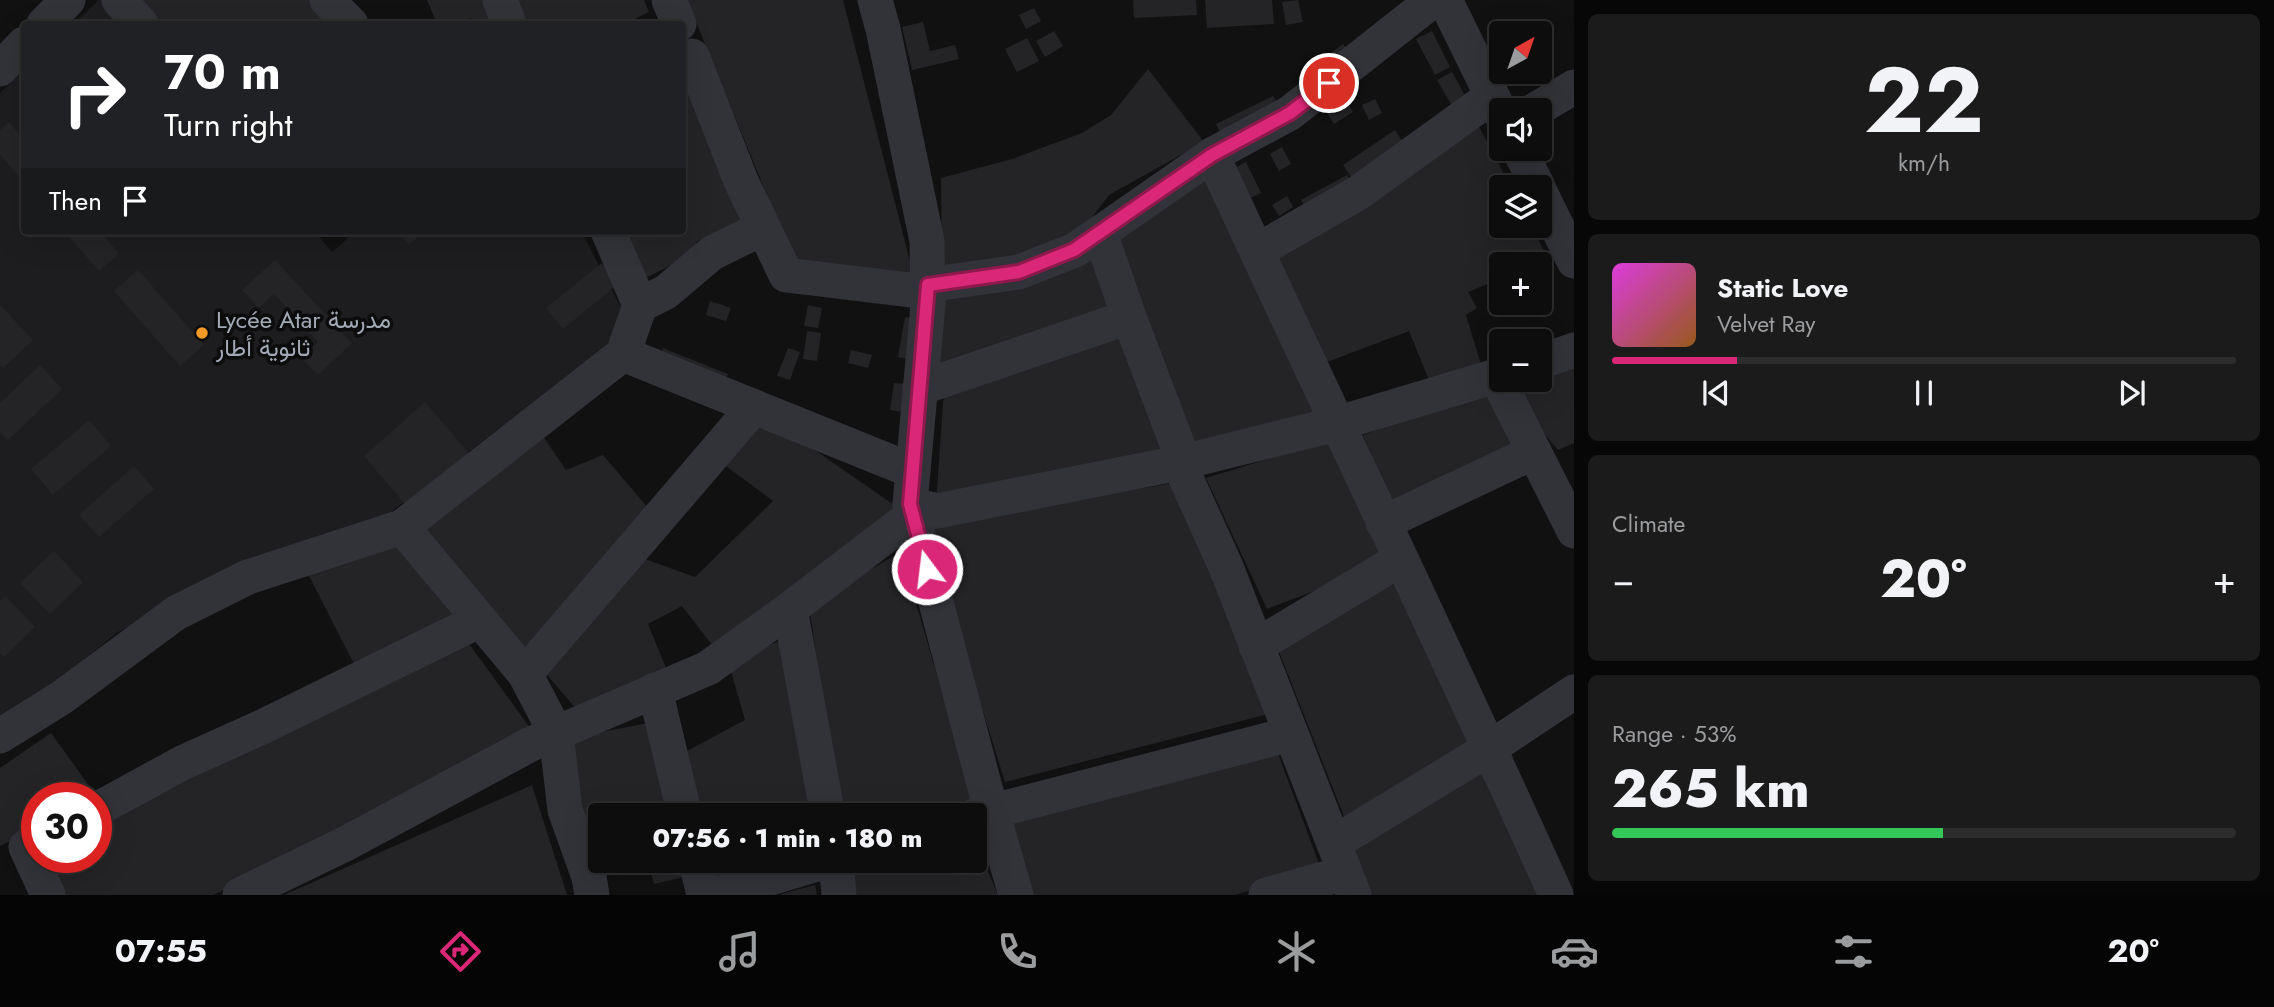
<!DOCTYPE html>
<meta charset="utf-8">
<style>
:root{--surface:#0d0d0e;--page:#1b1b1c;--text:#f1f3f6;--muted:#9a9c9e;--line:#2d2d2e;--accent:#db2777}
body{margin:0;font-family:Jost,Vazirmatn,sans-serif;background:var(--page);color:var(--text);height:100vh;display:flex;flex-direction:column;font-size:26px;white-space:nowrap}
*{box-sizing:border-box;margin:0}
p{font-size:23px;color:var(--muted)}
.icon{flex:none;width:38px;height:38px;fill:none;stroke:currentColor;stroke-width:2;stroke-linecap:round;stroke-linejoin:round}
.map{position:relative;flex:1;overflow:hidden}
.side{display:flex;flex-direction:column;gap:14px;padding:14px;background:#070708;width:700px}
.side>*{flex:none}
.hud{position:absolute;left:21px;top:21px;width:665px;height:214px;border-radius:7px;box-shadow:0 7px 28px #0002,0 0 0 2px var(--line);background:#202124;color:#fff;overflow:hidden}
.needle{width:46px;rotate:40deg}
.fabs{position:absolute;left:1489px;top:21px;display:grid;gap:14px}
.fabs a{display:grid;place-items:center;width:63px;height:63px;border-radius:7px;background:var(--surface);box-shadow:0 7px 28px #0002,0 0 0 2px var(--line);font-size:35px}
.speed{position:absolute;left:21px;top:782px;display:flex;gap:14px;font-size:35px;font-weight:700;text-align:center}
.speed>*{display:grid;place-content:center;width:91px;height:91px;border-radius:50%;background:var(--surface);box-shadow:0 7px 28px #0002,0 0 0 2px var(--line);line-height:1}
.speed .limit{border:10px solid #d22;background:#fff;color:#111}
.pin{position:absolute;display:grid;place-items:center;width:60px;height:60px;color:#fff;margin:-30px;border:4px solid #fff;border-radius:50%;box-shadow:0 2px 7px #0007}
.me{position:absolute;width:77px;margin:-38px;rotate:345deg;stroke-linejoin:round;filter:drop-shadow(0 0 5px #0008)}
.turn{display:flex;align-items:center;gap:24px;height:147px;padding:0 28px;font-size:32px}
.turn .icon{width:91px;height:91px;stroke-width:2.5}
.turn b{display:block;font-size:49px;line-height:60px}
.then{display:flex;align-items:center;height:66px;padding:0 28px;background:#0003;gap:14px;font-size:26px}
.big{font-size:52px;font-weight:800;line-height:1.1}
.side .widget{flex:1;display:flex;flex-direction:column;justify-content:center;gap:10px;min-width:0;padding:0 24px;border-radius:10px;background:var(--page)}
.side .dial{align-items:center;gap:0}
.dial b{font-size:91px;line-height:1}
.song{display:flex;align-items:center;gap:21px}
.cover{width:84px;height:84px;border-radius:10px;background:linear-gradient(135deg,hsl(300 70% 55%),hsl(30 70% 35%))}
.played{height:7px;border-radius:4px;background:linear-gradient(90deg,var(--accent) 20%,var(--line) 20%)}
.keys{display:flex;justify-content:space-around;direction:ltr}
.heat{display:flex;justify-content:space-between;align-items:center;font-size:38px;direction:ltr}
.charge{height:10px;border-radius:5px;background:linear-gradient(90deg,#34c759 53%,var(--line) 0)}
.trip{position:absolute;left:588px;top:803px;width:399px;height:70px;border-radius:7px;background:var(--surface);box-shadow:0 7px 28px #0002,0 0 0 2px var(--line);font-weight:800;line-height:70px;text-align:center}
.dock{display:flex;height:112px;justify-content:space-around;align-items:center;background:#050506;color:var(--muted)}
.dock .icon{width:49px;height:49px}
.dock .on{color:var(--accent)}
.dock b{font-size:32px;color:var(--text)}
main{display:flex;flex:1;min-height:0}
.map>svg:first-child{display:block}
.built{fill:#1d1d1f}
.building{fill:#242427}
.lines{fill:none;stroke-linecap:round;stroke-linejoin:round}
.minor{stroke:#323338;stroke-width:35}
.route-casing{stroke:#8e194d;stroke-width:18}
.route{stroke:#db2777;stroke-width:12}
.poi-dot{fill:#f59927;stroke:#0c0c0d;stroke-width:2.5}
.labels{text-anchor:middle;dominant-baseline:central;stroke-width:7;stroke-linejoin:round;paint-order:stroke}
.poi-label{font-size:24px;fill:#a2a9b4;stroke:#0c0c0d;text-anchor:start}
</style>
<main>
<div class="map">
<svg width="1574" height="895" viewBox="0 0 1574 895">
<rect width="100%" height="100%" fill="#111112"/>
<g class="built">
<polygon points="99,0 110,0 131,24 73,24"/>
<polygon points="24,70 24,231 314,231 332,252 356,231 581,231 631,327 379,521 243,568 118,632 0,727 0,93"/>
</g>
<g class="building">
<polygon points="129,0 310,0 332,24 152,24"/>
<polygon points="427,0 493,0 496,24 474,24 471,18 455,24 437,24"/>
<polygon points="511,0 644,0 649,12 625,24 523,24"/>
<polygon points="687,0 843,0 915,281 797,268"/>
<polygon points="1133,0 1196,0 1197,15 1134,18"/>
<polygon points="1205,0 1272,0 1274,24 1207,28"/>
<polygon points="1298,0 1303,22 1286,25 1282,2"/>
<polygon points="1034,8 1041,21 1026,29 1019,15"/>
<polygon points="923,22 930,51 955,45 959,59 912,70 902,27"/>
<polygon points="1054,31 1063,46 1045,57 1036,41"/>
<polygon points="1432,31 1450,67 1435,75 1416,39"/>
<polygon points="1027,38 1039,61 1017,72 1005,49"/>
<polygon points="1343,44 1352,55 1320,80 1311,68"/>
<polygon points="1148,69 1204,142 1109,195 1070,246 942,277 941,178 1012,159 1082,133 1111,115"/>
<polygon points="682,71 746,227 697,241 692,255 641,280 619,231 682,231"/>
<polygon points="1452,72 1469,103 1455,111 1437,80"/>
<polygon points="1273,96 1281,110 1223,138 1216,124"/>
<polygon points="1375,99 1382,113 1369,120 1362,105"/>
<polygon points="1346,100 1353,112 1334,124 1327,113"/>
<polygon points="1475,119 1511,187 1502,187 1502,226 1531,226 1549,260 1538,264 1502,264 1502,278 1468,292 1477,308 1466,315 1483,371 1433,390 1409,331 1327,362 1273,253"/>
<polygon points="9,122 24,140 24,183 0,154 0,130"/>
<polygon points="1395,130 1410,153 1358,187 1343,165"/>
<polygon points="1282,147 1291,164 1279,171 1270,154"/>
<polygon points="1246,162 1261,193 1243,201 1228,171"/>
<polygon points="1212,168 1324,418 1193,455 1115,231"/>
<polygon points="1347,175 1356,191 1310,216 1301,200"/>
<polygon points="1287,196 1293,207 1279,216 1272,205"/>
<polygon points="64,231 100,231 119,254 99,271"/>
<polygon points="397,231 425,231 409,245"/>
<polygon points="1095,255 1115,315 937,364 946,291"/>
<polygon points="275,260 352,343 318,375 301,358 318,342 274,294 259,308 242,290"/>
<polygon points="602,263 618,284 563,329 546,308"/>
<polygon points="138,270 204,345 180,366 114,291"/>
<polygon points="710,301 731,308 726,321 706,315"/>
<polygon points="0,305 33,340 3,368 0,365"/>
<polygon points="808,305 822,308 818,328 804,326"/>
<polygon points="905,317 917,319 910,360 898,357"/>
<polygon points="1122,327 1171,447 936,504 944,390"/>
<polygon points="807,331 821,333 817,361 803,359"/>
<polygon points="663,348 728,374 722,389 657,363"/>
<polygon points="788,348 800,352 790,380 777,376"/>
<polygon points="851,350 872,355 868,368 848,363"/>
<polygon points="1574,363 1574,443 1558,450 1542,431 1516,381 1540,380 1540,373"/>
<polygon points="40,365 62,389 8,440 0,432 0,403"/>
<polygon points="894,383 908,384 904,412 890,410"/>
<polygon points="1497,387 1530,445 1396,512 1363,435"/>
<polygon points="425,402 472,457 410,510 364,456"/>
<polygon points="760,419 793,435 897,507 719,654 682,606 648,624 666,668 577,710 425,531 536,426 566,470 603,455 661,523 639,557 695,577 773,501 719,461"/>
<polygon points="89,420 111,446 53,495 31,469"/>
<polygon points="1336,438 1390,562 1267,609 1206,478"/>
<polygon points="134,466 154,489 99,537 79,515"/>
<polygon points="1185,481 1276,712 1005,782 925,525"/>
<polygon points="395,536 461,611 355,666 303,564"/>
<polygon points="54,551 83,582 50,614 20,583"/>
<polygon points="901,552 974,802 927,816 839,816 809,605"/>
<polygon points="1402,570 1484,740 1347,824 1278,649"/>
<polygon points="6,596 35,627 4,657 0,653 0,601"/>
<polygon points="785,639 811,816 701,816 687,751 745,720 728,661"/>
<polygon points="467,641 533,732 367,822 213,895 59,895 41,858 96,858 96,827 235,754"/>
<polygon points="653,722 678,816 600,816 600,846 589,849 571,738"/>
<polygon points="51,733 98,798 37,798 37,828 0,846 0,768"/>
<polygon points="1277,751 1321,869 1235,895 1030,895 1008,825"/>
<polygon points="1489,769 1548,895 1367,895 1345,842"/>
<polygon points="532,785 567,895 284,895"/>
<polygon points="975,841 998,895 851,895 851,861 975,861"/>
<polygon points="648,861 690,861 693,875 654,884"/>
<polygon points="711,861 760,861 760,862 713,872"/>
<polygon points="815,885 817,895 781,895 781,894"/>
</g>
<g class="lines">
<g class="minor">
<polyline points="119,0 141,24"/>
<polyline points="327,0 351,24"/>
<polyline points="500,0 509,24"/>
<polyline points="669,0 679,24"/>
<polyline points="875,0 883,29 927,241 928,304 910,504 984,784 1016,895"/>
<polyline points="1445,0 1502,116"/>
<polyline points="44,24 68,0"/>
<polyline points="682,62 692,56 741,181 786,275 927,292"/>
<polyline points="0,69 24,44"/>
<polyline points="1535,110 1574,87"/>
<polyline points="1519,149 1538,187"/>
<path d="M1212 155C1326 402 1445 647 1556 895"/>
<polyline points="1540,192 1574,261"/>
<polyline points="608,231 640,305 666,292 712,253 763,228"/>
<polyline points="1257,251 1358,193 1491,97"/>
<polyline points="927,285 1019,272 1075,250 1100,233"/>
<polyline points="640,305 623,354 913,471"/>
<polyline points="1540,362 1574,350"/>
<polyline points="920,388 1129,317"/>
<polyline points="1184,462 1129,317 1100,233 1212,155 1290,113 1433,0"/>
<polyline points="1179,463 1226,567 1354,895"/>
<polyline points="910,504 937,511 1179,463 1336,424 1496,376 1574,531"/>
<polyline points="1383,523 1534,452"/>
<polyline points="402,527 525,674 556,733 565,810 589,877 592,895"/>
<polyline points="1256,646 1401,559"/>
<polyline points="525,674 754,407"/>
<polyline points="655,690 685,816"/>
<polyline points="0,736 61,698 176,613 248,577 402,527 623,354"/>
<polyline points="96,810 182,763 262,727 480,620"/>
<polyline points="828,816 790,609 913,515"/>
<polyline points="974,816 1291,734"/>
<polyline points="1334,843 1490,748 1574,692"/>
<polyline points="26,847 48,895"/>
<polyline points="696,861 704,895"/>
<polyline points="836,861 839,895"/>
<polyline points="240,895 345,844 531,744 708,668 790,609"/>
<polyline points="714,895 827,861"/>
<polyline points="1266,895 1345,873"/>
</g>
</g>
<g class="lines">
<g class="route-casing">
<polyline id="route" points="927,569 910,504 928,285 1019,272 1074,250 1212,155 1290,113 1329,83"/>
</g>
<use href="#route" class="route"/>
</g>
<circle class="poi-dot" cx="202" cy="333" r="7"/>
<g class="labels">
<g class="poi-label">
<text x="216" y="319">Lycée Atar مدرسة<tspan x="216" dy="28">ثانوية أطار</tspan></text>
</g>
</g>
</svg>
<div class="fabs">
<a><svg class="needle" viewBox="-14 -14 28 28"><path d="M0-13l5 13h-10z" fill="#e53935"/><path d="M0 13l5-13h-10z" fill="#9a9c9e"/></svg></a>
<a><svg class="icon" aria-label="sound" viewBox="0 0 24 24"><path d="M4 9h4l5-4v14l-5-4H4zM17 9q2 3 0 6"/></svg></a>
<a><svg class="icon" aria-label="layers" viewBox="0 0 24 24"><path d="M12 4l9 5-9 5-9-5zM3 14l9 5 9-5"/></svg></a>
<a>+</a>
<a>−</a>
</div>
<div class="speed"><div class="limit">30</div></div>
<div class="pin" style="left:1329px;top:83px;background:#d93025"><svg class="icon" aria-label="arrive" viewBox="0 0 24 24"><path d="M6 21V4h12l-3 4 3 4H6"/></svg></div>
<svg class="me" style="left:927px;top:569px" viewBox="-20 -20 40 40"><circle r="17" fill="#db2777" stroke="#fff" stroke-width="3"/><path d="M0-11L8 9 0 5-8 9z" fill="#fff"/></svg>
<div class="trip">07:56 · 1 min · 180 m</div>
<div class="hud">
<div class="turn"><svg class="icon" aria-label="right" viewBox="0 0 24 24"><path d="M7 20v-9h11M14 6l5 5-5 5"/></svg><div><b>70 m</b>Turn right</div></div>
<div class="then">Then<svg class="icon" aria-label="arrive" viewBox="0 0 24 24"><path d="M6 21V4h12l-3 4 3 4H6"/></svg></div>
</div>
</div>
<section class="side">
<div class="widget dial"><b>22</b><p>km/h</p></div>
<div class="widget">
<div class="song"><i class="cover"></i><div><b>Static Love</b><p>Velvet Ray</p></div></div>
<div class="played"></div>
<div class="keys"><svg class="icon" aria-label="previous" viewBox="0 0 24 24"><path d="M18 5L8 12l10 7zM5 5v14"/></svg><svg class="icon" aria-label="pause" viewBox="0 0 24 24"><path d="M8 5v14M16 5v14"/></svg><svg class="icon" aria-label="next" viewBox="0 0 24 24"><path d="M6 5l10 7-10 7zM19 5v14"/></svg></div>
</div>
<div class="widget"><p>Climate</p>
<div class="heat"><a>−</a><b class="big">20°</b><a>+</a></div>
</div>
<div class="widget"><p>Range · 53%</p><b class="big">265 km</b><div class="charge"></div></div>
</section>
</main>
<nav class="dock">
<b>07:55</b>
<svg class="icon on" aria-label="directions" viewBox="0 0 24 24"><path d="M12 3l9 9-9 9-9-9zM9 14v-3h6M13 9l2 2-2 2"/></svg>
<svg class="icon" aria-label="music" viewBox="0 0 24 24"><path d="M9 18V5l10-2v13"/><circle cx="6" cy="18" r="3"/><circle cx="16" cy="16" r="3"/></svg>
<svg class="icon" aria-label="phone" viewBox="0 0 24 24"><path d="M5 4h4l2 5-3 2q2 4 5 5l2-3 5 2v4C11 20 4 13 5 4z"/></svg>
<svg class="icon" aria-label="climate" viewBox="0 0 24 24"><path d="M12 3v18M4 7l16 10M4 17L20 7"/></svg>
<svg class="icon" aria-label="car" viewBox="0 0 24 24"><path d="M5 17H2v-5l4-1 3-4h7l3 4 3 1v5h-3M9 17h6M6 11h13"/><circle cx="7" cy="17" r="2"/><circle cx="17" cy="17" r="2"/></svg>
<svg class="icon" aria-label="filters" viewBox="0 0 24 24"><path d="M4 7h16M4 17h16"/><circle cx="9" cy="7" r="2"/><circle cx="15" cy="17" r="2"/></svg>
<b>20°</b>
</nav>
